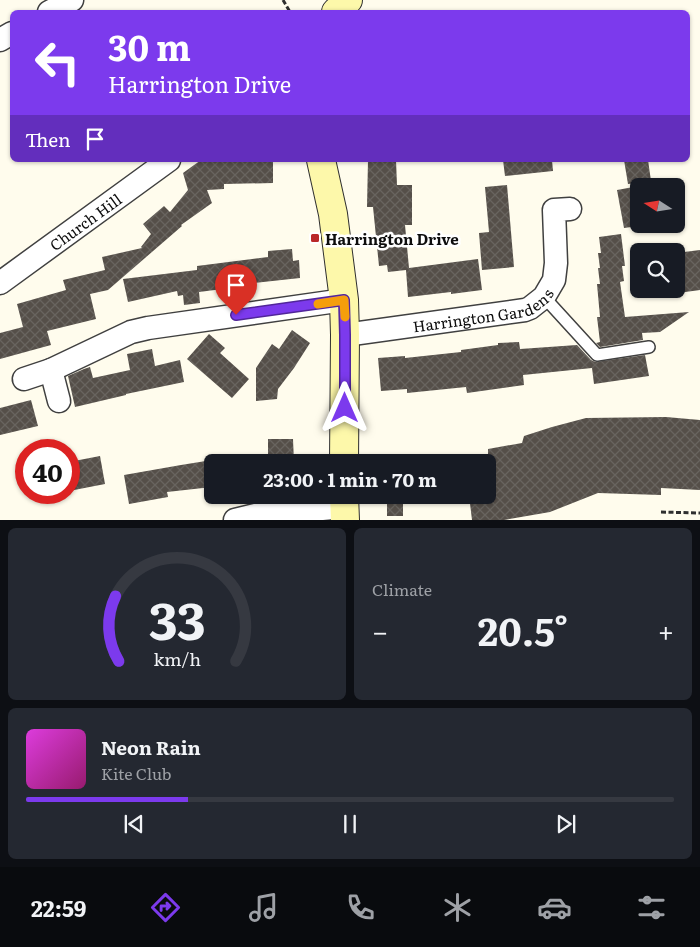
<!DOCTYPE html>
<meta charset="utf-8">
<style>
:root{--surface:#171b24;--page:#242831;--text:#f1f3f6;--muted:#9ea1a6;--line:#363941;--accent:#7c3aed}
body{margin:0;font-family:Literata,serif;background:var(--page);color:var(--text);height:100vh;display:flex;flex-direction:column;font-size:19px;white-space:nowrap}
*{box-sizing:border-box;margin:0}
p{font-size:16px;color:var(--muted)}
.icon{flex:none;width:28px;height:28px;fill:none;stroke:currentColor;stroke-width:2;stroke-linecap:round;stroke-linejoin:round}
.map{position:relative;height:520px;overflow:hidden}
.side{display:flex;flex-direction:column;gap:8px;padding:8px;background:#0d0f14;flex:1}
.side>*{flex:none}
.banner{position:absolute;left:10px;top:10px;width:680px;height:152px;border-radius:8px;box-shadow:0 1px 4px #0004;background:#7c3aed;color:#fff;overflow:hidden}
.needle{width:32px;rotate:282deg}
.fabs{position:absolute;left:630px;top:178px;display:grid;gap:10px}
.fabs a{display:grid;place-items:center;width:55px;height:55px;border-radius:8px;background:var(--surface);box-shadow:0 1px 4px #0004;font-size:25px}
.speed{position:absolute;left:15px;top:439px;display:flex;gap:10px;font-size:25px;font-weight:700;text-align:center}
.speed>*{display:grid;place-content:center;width:65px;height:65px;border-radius:50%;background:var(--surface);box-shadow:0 1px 4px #0004;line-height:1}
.speed .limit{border:8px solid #d22;background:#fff;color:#111}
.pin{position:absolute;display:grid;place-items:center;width:42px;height:42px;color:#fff;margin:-51px -21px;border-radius:50% 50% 50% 0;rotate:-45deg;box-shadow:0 0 5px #0007}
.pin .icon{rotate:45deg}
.me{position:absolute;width:55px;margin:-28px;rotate:0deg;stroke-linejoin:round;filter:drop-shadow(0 0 4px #0008)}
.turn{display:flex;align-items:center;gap:18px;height:105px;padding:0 15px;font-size:22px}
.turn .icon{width:65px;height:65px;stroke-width:2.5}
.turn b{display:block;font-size:35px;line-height:42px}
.then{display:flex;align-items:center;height:48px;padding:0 15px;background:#0003;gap:10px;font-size:19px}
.big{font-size:38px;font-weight:700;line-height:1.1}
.side .tile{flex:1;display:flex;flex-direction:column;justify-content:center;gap:8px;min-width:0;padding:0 18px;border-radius:8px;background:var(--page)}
.side .dial{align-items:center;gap:0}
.dial svg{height:130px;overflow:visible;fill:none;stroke:var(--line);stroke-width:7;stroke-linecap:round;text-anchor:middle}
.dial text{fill:var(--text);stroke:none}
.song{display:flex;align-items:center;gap:15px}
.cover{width:60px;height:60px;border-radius:8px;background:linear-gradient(135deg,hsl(300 70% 55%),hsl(320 70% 35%))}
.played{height:5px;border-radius:2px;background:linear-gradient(90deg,var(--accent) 25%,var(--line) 25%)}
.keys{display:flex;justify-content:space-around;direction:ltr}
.heat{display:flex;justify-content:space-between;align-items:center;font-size:28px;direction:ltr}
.side .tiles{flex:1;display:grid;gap:8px;grid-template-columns:1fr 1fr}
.tile:last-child{grid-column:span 2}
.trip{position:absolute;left:204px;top:454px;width:292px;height:50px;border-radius:8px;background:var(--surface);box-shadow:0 1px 4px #0004;font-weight:700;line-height:50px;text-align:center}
.tab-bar{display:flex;height:80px;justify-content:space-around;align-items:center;background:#090b0e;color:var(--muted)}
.tab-bar .icon{width:35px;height:35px}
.tab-bar .selected{color:var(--accent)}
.tab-bar b{font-size:22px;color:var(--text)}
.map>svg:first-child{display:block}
.building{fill:url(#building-cross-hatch)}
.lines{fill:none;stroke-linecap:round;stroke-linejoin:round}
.lane-casing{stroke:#404040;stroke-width:14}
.street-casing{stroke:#404040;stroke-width:25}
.secondary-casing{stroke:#2f2f2f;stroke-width:30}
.path{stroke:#2f2f2f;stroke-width:3;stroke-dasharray:5 2.5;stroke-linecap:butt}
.lane{stroke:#fff;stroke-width:11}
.street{stroke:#fff;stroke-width:22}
.secondary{stroke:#fdf8aa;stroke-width:28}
.route-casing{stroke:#51269a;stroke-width:12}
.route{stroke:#7c3aed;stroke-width:9}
.slow{stroke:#f59e0b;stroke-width:9}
.poi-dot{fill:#ba2828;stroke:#fff;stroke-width:2}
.labels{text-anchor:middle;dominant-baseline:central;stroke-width:5;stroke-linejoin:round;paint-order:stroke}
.street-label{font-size:15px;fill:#0d0d0d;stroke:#fff}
.poi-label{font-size:15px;font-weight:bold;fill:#0d0d0d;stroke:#fff;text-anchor:start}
</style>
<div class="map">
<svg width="700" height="520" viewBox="0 0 700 520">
<defs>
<pattern id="building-cross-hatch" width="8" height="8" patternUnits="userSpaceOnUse" patternTransform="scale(1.25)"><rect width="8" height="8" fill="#554f49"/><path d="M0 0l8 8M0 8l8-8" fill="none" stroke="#68645f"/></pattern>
</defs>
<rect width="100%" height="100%" fill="#fffced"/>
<g class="building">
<polygon points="201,160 273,160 273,183 224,184 224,189 207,190 212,203 181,225 182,226 108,290 90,294 96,319 47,331 51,345 0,359 0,333 23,327 17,304 66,290 63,280 105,270 102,257 142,248 141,247 151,234 143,224 164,206 170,212 188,190 183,173"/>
<polygon points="368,160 396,160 397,185 412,185 412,225 405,225 409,268 478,259 482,290 451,294 451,292 408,297 406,270 388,272 387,265 379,266 373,207 367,207"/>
<polygon points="503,160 552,160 553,171 505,176"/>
<polygon points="624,160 648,160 651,181 628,184"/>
<polygon points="507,185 514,267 482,270 479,233 489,232 485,187"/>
<polygon points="639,186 639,226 624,228 617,190"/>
<polygon points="621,234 625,266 622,266 624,281 620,282 625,317 689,312 660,332 642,333 643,340 600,347 596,343 600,342 597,317 600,317 597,284 600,284 598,268 600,268 598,253 601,253 599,237"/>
<polygon points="292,249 293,261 299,260 300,278 246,284 246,286 199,292 200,303 184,305 183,295 178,296 177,291 128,302 123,279 197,270 197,266 268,257 268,251"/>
<polygon points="700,250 700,290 678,293 676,284 676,253"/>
<polygon points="292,330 310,343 294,368 278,389 277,399 256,401 256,368 272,344 279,349"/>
<polygon points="209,334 225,348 220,353 249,379 232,398 187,359"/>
<polygon points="519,342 520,349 577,345 591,360 595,362 645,355 649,376 594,384 592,368 523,375 524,385 467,393 466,387 407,393 407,389 381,391 378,358 405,356 405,358 461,352 461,350 498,345 498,343"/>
<polygon points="152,349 155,366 180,360 184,382 126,394 126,395 75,407 68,376 84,369 90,367 93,378 130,370 127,354"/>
<polygon points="31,400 38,426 0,435 0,408"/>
<polygon points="666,417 700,420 700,490 661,488 661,495 598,493 550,512 504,520 472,520 469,495 488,495 488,449 522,443 524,436 552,427 586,418"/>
<polygon points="268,439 293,439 294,462 268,462"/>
<polygon points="100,456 105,484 69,491 69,462"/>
<polygon points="212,460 212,487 167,492 168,497 129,504 124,475 181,465"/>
<rect x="387" y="496" width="16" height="20"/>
</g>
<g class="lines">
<g class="lane-casing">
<polyline id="lane" points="544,297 597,355 649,347"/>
</g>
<g class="street-casing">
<g id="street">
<polyline points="49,12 72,0"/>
<polyline points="0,40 12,33"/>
<path id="s1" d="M0 283 169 160"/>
<path id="s2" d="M345 335 525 310 530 308 544 297 554 280 556 263 554 210 570 209"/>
<polyline points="51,370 131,332 148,328 344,300"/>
<polyline points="24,379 51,370 59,401"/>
<polyline points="235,520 272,511 301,511 344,507"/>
</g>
</g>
<g class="secondary-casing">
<g id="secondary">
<polyline points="336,12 348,0"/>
<polyline points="321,160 333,214 344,300 345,335 344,462"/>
<polyline points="344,495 345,520"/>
</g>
</g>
<g class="path">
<polyline points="283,0 290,12"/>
<polyline points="661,512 700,513"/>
</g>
<use href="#lane" class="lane"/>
<use href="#street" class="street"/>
<use href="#secondary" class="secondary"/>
</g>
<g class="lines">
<g class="route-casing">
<polyline id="route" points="236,315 344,300 345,335 345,408"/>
</g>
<use href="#route" class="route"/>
<polyline class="slow" points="318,304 344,300 345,317"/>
</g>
<rect class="poi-dot" x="310" y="233" width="10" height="10" rx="2.5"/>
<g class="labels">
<g class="street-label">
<text stroke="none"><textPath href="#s1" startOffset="105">Church Hill</textPath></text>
<text stroke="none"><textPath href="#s2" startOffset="141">Harrington Gardens</textPath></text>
</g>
<g class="poi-label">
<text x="325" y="238">Harrington Drive</text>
</g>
</g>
</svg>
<div class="fabs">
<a><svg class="needle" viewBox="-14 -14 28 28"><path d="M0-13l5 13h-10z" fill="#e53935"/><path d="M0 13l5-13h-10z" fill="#9ea1a6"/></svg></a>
<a><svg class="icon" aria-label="search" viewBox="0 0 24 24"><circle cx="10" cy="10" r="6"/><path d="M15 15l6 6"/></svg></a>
</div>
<div class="speed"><div class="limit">40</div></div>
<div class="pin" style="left:236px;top:315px;background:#d93025"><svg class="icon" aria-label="arrive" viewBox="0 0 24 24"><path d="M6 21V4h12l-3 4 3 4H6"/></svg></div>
<svg class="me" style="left:345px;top:408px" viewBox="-20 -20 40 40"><path d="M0-17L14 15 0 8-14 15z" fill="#7c3aed" stroke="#fff" stroke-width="4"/></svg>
<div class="trip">23:00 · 1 min · 70 m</div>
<div class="banner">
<div class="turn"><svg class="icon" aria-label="left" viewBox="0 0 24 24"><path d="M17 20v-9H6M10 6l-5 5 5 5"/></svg><div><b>30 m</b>Harrington Drive</div></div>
<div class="then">Then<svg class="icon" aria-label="arrive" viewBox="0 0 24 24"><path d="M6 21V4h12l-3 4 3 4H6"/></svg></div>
</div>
</div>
<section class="side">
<div class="tiles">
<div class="tile dial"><svg viewBox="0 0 100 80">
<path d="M14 69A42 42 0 1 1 86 69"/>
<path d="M14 69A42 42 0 0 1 12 29" stroke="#7c3aed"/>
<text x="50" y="56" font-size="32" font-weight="700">33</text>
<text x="50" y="72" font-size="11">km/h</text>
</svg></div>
<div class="tile"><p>Climate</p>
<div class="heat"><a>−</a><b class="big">20.5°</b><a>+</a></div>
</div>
<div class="tile">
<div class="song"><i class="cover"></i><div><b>Neon Rain</b><p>Kite Club</p></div></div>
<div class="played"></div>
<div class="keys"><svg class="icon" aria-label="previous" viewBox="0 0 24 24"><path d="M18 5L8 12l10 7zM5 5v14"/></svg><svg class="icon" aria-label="pause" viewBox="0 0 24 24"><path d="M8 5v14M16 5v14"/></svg><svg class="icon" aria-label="next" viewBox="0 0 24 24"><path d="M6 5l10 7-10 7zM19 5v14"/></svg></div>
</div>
</div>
</section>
<nav class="tab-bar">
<b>22:59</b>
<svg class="icon selected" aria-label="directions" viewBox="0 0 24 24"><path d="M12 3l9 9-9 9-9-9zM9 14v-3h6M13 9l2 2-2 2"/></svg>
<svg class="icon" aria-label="music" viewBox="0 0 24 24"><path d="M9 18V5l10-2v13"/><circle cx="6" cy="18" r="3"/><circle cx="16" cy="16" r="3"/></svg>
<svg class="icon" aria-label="phone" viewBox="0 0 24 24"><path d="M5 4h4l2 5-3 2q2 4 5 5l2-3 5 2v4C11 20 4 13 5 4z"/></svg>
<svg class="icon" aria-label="climate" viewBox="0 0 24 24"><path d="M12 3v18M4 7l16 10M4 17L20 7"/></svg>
<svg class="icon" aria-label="car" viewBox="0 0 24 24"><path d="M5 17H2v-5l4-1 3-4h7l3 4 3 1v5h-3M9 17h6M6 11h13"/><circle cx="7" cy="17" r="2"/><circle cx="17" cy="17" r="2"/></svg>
<svg class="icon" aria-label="filters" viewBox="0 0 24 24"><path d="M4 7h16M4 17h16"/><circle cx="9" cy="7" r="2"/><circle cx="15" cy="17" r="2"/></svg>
</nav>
